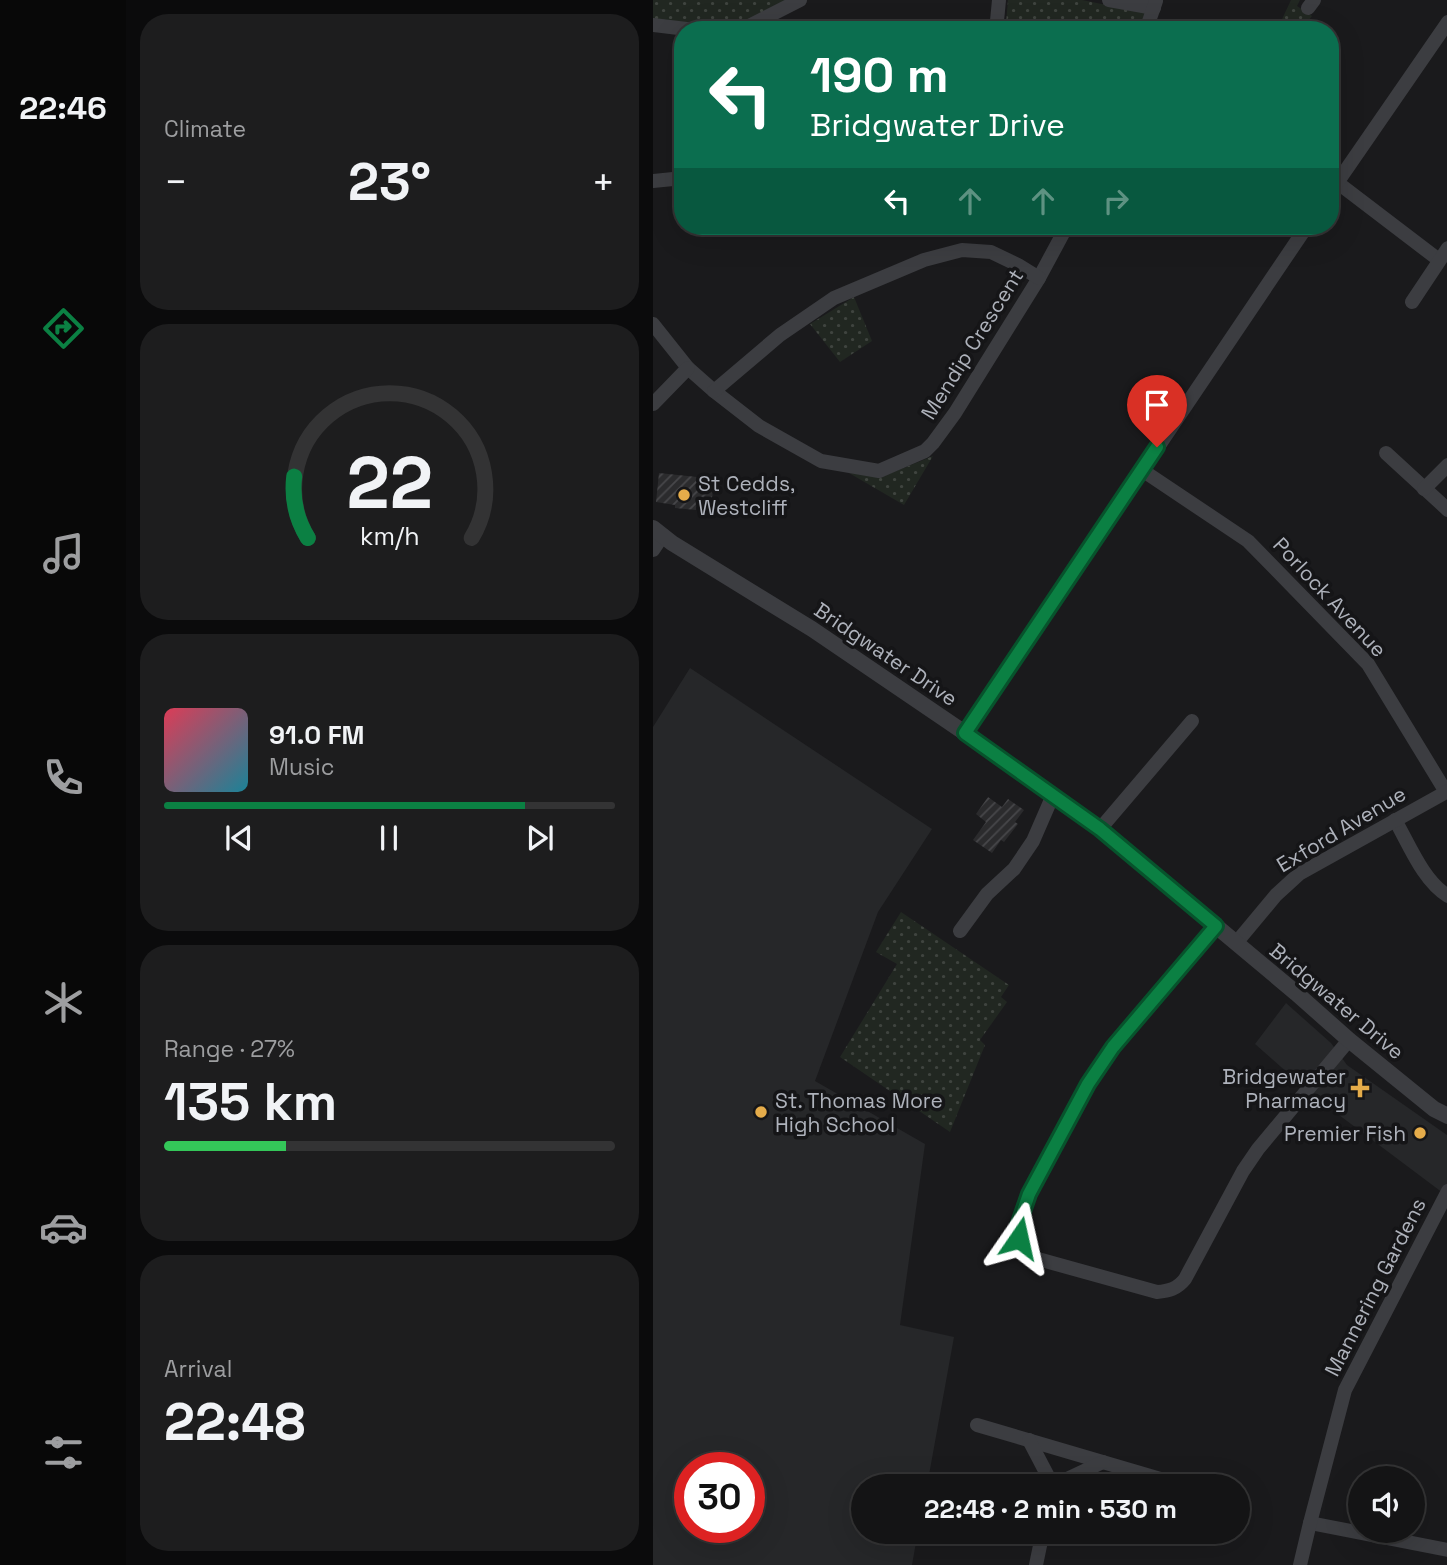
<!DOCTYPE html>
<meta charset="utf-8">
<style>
:root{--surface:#141415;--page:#1d1d1e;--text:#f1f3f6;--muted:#9d9ea0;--line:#333334;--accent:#0b8043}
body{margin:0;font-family:"Space Grotesk",sans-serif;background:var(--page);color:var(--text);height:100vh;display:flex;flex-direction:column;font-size:26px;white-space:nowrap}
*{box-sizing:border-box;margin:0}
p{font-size:23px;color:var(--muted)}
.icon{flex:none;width:38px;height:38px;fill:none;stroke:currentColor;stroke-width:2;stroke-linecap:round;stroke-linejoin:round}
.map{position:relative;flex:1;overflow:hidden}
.drawer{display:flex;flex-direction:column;gap:14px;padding:14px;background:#0b0b0c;width:527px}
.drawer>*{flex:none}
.hud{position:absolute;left:21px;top:21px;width:665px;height:214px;border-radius:28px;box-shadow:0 7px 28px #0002,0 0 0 2px var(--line);background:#0b6e4f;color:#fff;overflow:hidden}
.fabs{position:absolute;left:695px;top:1466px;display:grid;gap:14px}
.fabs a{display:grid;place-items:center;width:77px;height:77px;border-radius:50%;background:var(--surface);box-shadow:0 7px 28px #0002,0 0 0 2px var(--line);font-size:35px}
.speed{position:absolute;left:21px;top:1452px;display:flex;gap:14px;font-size:35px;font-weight:700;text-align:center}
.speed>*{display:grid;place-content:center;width:91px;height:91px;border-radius:50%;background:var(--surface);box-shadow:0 7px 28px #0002,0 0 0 2px var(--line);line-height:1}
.speed .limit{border:10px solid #d22;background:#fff;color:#111}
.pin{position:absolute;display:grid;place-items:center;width:60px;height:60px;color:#fff;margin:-72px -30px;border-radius:50% 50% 50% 0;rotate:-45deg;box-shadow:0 0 7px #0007}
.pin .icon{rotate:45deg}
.me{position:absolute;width:77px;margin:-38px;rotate:11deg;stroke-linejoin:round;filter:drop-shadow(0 0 5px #0008)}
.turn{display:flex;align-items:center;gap:24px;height:147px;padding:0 21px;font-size:32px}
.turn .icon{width:91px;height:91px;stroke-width:2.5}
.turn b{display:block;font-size:49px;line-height:60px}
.lanes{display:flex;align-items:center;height:66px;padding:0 21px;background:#0003;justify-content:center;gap:35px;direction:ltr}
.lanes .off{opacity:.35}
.big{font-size:52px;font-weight:800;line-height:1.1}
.drawer .card{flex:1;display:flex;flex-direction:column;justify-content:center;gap:10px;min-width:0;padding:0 24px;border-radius:28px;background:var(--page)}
.drawer .dial{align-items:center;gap:0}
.dial svg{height:182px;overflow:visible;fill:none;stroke:var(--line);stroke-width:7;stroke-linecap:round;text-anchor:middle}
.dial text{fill:var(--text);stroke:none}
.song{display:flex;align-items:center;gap:21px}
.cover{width:84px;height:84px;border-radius:10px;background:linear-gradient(135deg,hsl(350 70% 55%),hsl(190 70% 35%))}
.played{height:7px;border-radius:4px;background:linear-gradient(90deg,var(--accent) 80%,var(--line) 80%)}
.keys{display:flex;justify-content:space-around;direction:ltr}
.heat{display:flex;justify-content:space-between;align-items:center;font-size:38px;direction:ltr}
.charge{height:10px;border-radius:5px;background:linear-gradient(90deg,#34c759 27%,var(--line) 0)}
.trip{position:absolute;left:198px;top:1474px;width:399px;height:70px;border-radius:35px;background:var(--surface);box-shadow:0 7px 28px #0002,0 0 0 2px var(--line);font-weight:800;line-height:70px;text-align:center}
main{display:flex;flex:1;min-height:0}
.tab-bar{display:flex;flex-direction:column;width:126px;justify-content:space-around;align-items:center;background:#080808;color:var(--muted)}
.tab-bar .icon{width:49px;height:49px}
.tab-bar .selected{color:var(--accent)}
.tab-bar b{font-size:32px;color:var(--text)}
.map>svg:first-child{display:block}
.built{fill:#262729;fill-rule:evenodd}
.grass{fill:url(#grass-dots)}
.building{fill:url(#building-hatch)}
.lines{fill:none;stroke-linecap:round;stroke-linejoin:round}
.minor{stroke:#3c3d41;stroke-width:14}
.tertiary{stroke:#3c3d41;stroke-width:16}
.route-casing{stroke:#07532c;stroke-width:18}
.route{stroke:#0b8043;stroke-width:12}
.poi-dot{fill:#e5ac4a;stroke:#151517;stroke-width:2.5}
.labels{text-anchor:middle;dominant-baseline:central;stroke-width:7;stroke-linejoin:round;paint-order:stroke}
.street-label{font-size:21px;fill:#aeb2bb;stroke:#151517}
.poi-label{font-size:21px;fill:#aeb2bb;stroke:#151517;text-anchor:start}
</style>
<main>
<nav class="tab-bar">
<b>22:46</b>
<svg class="icon selected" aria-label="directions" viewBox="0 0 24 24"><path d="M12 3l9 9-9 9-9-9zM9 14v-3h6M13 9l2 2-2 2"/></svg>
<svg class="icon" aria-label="music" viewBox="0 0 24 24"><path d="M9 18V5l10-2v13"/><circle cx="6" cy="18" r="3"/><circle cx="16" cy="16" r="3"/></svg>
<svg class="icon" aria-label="phone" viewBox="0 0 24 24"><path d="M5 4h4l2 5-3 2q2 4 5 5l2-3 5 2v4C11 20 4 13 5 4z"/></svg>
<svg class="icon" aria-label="climate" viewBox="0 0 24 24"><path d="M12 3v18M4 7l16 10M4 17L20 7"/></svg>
<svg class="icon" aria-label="car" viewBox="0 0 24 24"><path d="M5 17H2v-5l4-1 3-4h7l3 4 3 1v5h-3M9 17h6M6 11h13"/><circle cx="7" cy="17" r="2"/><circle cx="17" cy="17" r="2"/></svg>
<svg class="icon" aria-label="filters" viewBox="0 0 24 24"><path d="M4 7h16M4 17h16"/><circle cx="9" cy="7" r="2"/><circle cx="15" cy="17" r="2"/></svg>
</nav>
<section class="drawer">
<div class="card"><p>Climate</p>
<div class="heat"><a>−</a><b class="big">23°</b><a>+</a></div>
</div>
<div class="card dial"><svg viewBox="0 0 100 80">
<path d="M14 69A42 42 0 1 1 86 69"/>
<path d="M14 69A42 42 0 0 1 8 42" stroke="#0b8043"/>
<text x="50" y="56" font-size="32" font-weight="700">22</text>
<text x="50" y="72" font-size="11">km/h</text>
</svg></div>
<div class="card">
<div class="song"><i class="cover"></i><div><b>91.0 FM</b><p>Music</p></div></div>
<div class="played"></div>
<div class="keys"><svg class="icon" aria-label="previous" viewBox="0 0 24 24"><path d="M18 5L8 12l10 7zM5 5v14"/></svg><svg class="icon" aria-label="pause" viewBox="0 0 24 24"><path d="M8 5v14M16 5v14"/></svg><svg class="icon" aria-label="next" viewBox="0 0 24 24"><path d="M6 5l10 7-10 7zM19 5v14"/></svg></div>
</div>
<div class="card"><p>Range · 27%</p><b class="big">135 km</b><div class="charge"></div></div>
<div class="card"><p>Arrival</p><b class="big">22:48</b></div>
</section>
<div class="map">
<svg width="795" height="1565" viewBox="0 0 795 1565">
<defs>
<pattern id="grass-dots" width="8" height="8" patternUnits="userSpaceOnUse" patternTransform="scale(1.75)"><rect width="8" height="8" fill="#212721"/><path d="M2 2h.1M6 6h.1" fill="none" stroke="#3f443f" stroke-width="1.8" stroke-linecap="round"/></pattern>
<pattern id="building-hatch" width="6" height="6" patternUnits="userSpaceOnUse" patternTransform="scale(1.75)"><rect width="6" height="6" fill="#2b2b2d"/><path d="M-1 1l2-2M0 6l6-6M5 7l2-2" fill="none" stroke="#47474a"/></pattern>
</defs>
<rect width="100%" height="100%" fill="#1a1a1c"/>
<g class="built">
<path d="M37 668 279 829 225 912 162 1081 272 1144 247 1325 301 1337 274 1486H210V1531H265L259 1565H0V727ZM37 1468H96V1528H37Z"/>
<polygon points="633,1003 678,1043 694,1065 794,1135 794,1196 662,1097 602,1044"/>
</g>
<g class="grass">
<path d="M0 0H139C119 9 99 22 78 25 53 29 25 22 0 19Z"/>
<polygon points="355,0 429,0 493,13 487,30 350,30 353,23"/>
<polygon points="638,0 647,0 644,6 659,16 648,30 624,30"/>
<polygon points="201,297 219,341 187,362 157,324"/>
<polygon points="280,456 251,505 196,473 231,476"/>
<polygon points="248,912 356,985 348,997 354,1002 327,1040 332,1045 297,1132 187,1057 244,964 223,952"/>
</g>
<g class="building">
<polygon points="6,473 44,477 43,481 54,483 54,487 60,488 58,509 43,507 43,510 22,508 22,505 3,502"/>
<polygon points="335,797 349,807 355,799 371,810 362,822 365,824 351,842 348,840 339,853 320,840 333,822 323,814"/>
</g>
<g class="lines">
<g class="minor">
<polyline points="456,0 501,8"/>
<polyline points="655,8 661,0"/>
<polyline points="0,25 42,30"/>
<polyline points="79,30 96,26 147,0"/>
<polyline points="341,30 344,21 346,0"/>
<polyline points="493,30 503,1"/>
<polyline points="0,181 30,178"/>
<polyline points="685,183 786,260"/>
<polyline points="677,193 795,22"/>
<polyline points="759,302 795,248"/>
<polyline points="0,324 35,368 61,391 106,426 168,461 226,471 272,451 280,443 302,413 386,278 414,226"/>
<polyline points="61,391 127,335 181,298 271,260 309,250 338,252 365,265 386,278"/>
<polyline points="0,404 35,368"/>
<polyline points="733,453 795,510"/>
<polyline points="489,470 595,541 715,664 793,792"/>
<polyline points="771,489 795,465"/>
<polyline points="0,550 10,535"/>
<polyline points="312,733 654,226"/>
<path d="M742 820C756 844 770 881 795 896"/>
<polyline points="447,829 539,721"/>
<path d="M563 926 460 1047 435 1084 376 1194 365 1226 366 1238 371 1248 376 1253 385 1259 504 1292C516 1291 524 1289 532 1279L590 1171 605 1149 696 1040"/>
<polyline points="307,931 334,894 361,869 380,841 400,795"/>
<polyline points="583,943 623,895 646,874 795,791"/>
<polyline points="324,1425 521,1483"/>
<polyline points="376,1440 399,1484"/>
<polyline points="399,1486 450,1462"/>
<polyline points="657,1523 795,1550"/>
<polyline points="383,1565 390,1531"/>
<polyline points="647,1565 657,1523 692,1390 795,1191"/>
</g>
<polyline class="tertiary" points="0,528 19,543 159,629 312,733 447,829 643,993 696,1040 781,1109 795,1116"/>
</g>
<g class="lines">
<g class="route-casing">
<polyline id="route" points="366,1238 365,1226 376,1194 435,1084 460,1047 563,926 447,829 312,733 504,447"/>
</g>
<use href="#route" class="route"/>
</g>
<g class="poi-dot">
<circle cx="31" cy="495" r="7"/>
<path d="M703.5 1077.5h7v7h7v7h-7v7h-7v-7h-7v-7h7z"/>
<circle cx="108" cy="1112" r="7"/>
<circle cx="767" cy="1133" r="7"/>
</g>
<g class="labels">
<g class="street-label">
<text transform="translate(319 344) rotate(-58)">Mendip Crescent</text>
<text transform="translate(677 597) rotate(47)">Porlock Avenue</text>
<text transform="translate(233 654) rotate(34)">Bridgwater Drive</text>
<text transform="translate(688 829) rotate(-31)">Exford Avenue</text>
<text transform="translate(684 1001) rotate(40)">Bridgwater Drive</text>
<text transform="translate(722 1287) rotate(-63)">Mannering Gardens</text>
</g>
<g class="poi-label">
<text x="45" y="483">St Cedds,<tspan x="45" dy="24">Westcliff</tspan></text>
<text x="693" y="1076" text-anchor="end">Bridgewater<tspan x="693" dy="24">Pharmacy</tspan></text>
<text x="122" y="1100">St. Thomas More<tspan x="122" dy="24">High School</tspan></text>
<text x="753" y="1133" text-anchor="end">Premier Fish</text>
</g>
</g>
</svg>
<div class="fabs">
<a><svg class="icon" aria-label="sound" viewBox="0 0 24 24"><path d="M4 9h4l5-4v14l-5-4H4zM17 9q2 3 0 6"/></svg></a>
</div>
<div class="speed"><div class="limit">30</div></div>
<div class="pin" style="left:504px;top:447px;background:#d93025"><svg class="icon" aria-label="arrive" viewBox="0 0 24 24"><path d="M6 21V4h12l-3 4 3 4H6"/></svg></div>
<svg class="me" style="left:366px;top:1238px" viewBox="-20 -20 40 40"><path d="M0-17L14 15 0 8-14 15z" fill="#0b8043" stroke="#fff" stroke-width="4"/></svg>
<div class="trip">22:48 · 2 min · 530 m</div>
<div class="hud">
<div class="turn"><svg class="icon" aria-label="left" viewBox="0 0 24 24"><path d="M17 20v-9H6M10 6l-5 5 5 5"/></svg><div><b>190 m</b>Bridgwater Drive</div></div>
<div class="lanes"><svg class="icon" aria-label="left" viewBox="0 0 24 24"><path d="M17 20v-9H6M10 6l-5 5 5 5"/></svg><svg class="icon off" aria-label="ahead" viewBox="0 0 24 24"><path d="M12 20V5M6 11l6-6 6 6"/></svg><svg class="icon off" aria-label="ahead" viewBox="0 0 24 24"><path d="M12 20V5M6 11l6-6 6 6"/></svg><svg class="icon off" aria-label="right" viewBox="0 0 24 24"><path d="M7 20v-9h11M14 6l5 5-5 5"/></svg></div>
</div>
</div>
</main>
